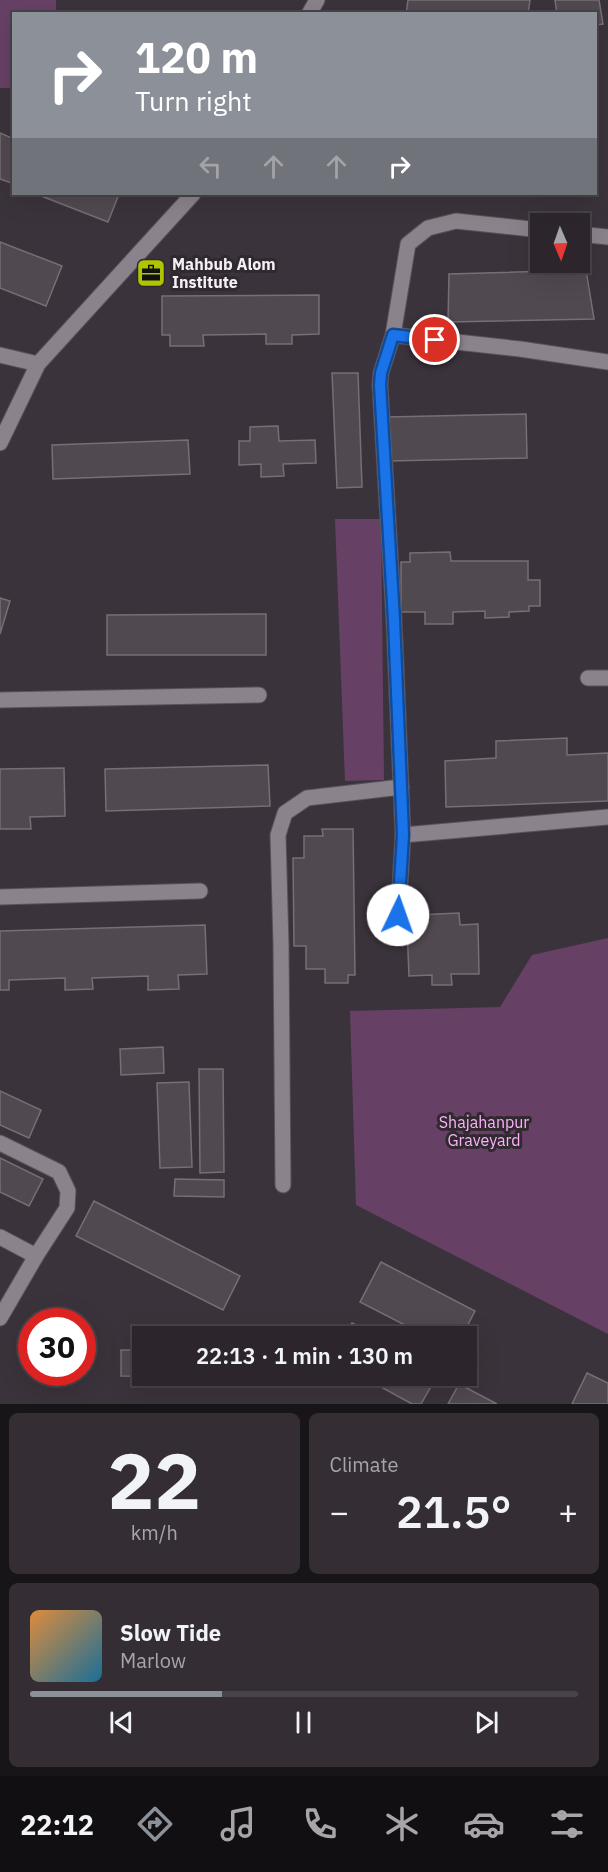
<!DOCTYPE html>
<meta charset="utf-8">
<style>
:root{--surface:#2c262c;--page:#342e34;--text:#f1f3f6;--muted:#a6a5a9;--line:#484348;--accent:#8c9099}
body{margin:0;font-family:"IBM Plex Sans",sans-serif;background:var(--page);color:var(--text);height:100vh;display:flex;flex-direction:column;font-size:22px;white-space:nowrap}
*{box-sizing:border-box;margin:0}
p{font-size:20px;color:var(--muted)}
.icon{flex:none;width:33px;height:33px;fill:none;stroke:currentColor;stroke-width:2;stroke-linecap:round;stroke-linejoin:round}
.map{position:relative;height:1404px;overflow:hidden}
.details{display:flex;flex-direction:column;gap:9px;padding:9px;background:#181518;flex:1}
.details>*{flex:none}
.guide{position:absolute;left:12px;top:12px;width:585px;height:183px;border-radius:0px;box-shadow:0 6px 24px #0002,0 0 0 2px var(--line);background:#8c9099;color:#fff;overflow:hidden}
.needle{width:39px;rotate:178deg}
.tools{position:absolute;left:530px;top:213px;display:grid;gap:12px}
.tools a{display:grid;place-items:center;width:60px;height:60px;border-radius:0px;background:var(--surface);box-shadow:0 6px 24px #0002,0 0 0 2px var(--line);font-size:30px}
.speed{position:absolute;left:18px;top:1308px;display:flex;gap:12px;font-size:30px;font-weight:700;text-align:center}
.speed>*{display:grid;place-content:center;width:78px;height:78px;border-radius:50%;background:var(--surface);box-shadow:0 6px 24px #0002,0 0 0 2px var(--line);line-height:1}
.speed .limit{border:9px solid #d22;background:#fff;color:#111}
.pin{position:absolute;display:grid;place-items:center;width:51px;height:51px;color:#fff;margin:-26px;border:3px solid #fff;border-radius:50%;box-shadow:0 2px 6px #0007}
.me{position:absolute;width:66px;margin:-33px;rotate:3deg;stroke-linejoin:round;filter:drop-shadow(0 0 4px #0008)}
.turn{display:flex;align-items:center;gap:21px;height:126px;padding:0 24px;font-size:27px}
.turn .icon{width:78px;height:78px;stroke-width:2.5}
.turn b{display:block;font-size:42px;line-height:51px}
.lanes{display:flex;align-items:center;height:57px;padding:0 24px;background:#0003;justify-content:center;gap:30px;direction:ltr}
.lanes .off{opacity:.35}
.big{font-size:45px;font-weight:600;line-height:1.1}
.details .card{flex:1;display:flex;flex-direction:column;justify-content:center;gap:9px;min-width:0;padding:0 21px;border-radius:9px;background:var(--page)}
.details .dial{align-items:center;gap:0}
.dial b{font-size:78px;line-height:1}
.song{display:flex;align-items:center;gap:18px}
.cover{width:72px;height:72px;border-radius:9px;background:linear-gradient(135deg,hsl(30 70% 55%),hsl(200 70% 35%))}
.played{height:6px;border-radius:3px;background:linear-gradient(90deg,var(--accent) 35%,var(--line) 35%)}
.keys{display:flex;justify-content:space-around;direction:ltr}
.heat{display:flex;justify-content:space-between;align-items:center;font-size:33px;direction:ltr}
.details .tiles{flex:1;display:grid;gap:9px;grid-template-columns:1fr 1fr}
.card:last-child{grid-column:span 2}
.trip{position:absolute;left:132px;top:1326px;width:345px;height:60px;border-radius:0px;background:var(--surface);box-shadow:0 6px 24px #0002,0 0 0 2px var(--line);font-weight:600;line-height:60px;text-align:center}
.dock{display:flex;height:96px;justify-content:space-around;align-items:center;background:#120f12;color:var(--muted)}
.dock .icon{width:42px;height:42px}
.dock .active{color:var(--accent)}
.dock b{font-size:27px;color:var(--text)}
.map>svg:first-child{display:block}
.green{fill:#674066}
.building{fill:#514950;stroke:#776e76;stroke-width:1.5}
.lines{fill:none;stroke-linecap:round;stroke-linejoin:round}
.minor-casing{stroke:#595259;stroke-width:17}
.minor{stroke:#8b838b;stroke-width:15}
.route-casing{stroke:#114b97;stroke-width:15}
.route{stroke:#1a73e8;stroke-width:10}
.labels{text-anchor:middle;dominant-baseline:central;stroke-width:6;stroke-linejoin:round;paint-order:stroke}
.poi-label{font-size:16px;font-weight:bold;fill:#f5f0f5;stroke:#312930;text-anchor:start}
.park-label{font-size:16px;fill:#fcb1fa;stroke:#312930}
</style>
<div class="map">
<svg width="608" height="1404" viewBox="0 0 608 1404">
<rect width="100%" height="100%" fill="#3b333b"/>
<g class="green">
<polygon points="0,0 56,0 56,13 14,14 13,88 0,88"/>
<polygon points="335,519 381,519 384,780 345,781"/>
<polygon points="608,938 608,1334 356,1205 350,1011 500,1007 532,955"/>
</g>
<g class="building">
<polygon points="408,0 530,0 528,14 406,14"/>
<polygon points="555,0 599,0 603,24 596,25 596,14 557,14"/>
<polygon points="0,133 14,139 14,184 0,179"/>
<polygon points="36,194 119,194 108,222"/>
<polygon points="0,242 62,266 46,306 0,288"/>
<polygon points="586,270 594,319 448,322 449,274"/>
<polygon points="319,295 319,334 292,335 292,344 266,344 266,334 203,335 204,346 170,346 170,335 162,335 162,296"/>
<polygon points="332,373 358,373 362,487 337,488"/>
<polygon points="526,414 527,458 389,461 388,417"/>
<polygon points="278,426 279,441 315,440 316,463 283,464 284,476 261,477 261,464 239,465 239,441 250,441 250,427"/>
<polygon points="188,440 190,474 53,479 52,445"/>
<polygon points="450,552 451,561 528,561 528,580 540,580 540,606 529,606 529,611 509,612 509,617 485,618 485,611 453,612 453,624 425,624 425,612 401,612 401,562 410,562 410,553"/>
<polygon points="0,598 10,601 0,634"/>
<polygon points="266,614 266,655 107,655 107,615"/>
<polygon points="567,738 567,755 608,753 608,801 446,807 445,761 496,758 496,741"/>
<polygon points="268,765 270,806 106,811 105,769"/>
<polygon points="64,768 65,816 30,817 31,829 0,829 0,769"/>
<polygon points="322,829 353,829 355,975 348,975 348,983 325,983 325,969 306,969 306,946 294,946 293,858 304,858 304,836 323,836"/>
<polygon points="459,913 460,925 478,924 479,974 451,974 452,985 432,985 432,975 409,976 407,926 415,926 415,915"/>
<polygon points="205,925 207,974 178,975 179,989 148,990 148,976 92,978 93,989 65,990 65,978 9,980 9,990 0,990 0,931"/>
<polygon points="163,1047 164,1073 121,1075 120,1049"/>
<polygon points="199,1069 223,1069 224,1172 200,1173"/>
<polygon points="189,1082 192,1167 160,1168 157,1083"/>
<polygon points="0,1091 41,1110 29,1138 0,1125"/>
<polygon points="0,1158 43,1179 29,1206 0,1192"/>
<polygon points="175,1179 224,1180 224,1197 174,1196"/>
<polygon points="94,1201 240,1276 223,1310 76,1236"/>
<polygon points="381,1262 475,1311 462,1336 426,1336 360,1302"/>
<polygon points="352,1323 377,1336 345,1336"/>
<polygon points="121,1350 142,1350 142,1376 231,1377 121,1376"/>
<polygon points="587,1373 608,1383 608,1404 572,1404"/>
<polygon points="361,1376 437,1376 421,1404 412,1404"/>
<polygon points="459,1384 497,1404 448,1404"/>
</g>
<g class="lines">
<g class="minor-casing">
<g id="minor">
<polyline points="309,14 317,0"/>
<polyline points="540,230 456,221 428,228 408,244 393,335 381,373 380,385 394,620 403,835 608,817"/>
<polyline points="579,234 608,237"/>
<polyline points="393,335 520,349 608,362"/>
<polyline points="0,355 38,364"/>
<polyline points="0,443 38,364 193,194"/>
<polyline points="588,678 608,678"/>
<polyline points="0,700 259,695"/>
<polyline points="0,897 200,891"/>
<polyline points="397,935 403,835"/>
<polyline points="0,1143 59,1172 68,1191 67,1208 36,1256 0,1318"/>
<polyline points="283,1185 281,945 278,835 285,813 307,798 401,787"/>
<polyline points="0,1237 36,1256"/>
</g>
</g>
<use href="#minor" class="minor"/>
</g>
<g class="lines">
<g class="route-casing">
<polyline id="route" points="398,915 403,835 394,620 380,385 381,373 393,335 435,340"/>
</g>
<use href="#route" class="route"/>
</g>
<defs>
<g id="office-square" transform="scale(1.5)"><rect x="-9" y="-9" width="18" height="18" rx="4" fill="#b0c502" stroke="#312930"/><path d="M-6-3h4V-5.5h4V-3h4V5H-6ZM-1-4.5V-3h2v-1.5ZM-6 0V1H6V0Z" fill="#111"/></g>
</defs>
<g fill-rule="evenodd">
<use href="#office-square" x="151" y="273"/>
</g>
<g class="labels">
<g class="poi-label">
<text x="172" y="264">Mahbub Alom<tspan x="172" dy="18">Institute</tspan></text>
</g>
<g class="park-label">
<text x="484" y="1122">Shajahanpur<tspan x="484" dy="18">Graveyard</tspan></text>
</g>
</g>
</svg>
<div class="tools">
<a><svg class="needle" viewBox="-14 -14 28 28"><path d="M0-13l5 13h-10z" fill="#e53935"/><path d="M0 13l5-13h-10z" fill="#a6a5a9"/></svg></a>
</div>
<div class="speed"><div class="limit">30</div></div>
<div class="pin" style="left:435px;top:340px;background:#d93025"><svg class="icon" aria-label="arrive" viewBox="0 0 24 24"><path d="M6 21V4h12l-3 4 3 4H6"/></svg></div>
<svg class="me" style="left:398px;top:915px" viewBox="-20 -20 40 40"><circle r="19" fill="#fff"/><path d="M0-13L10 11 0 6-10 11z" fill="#1a73e8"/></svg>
<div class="trip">22:13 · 1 min · 130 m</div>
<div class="guide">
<div class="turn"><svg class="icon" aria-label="right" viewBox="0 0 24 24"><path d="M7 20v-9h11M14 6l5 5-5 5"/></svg><div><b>120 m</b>Turn right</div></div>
<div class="lanes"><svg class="icon off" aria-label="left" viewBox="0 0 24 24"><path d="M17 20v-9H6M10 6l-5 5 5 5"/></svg><svg class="icon off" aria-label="ahead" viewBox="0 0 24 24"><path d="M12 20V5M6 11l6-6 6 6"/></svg><svg class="icon off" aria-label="ahead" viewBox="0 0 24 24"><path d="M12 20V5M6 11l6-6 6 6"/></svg><svg class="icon" aria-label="right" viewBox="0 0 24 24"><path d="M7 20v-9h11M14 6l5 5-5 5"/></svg></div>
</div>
</div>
<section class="details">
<div class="tiles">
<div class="card dial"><b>22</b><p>km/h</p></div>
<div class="card"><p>Climate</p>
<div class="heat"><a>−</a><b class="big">21.5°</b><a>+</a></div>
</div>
<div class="card">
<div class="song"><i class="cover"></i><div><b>Slow Tide</b><p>Marlow</p></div></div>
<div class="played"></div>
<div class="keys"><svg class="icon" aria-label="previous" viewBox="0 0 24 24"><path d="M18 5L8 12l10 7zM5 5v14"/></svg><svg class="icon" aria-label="pause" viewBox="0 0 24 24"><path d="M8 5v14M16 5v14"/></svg><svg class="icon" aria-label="next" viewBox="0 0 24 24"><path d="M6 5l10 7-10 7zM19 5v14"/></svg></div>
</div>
</div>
</section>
<nav class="dock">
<b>22:12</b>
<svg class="icon active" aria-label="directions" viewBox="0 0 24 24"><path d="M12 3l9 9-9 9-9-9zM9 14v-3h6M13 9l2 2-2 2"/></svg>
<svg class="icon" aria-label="music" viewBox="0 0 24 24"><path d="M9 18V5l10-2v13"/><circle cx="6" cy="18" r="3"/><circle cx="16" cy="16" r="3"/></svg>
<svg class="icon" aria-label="phone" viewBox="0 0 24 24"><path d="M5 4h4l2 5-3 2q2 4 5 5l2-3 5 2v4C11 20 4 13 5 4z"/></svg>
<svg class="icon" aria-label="climate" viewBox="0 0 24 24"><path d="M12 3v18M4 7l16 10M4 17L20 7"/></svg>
<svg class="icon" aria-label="car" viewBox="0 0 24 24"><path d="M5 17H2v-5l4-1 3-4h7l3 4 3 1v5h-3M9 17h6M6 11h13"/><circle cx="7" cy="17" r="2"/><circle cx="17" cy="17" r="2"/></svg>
<svg class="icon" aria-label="filters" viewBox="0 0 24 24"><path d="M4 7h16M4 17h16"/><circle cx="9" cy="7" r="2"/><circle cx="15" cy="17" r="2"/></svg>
</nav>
